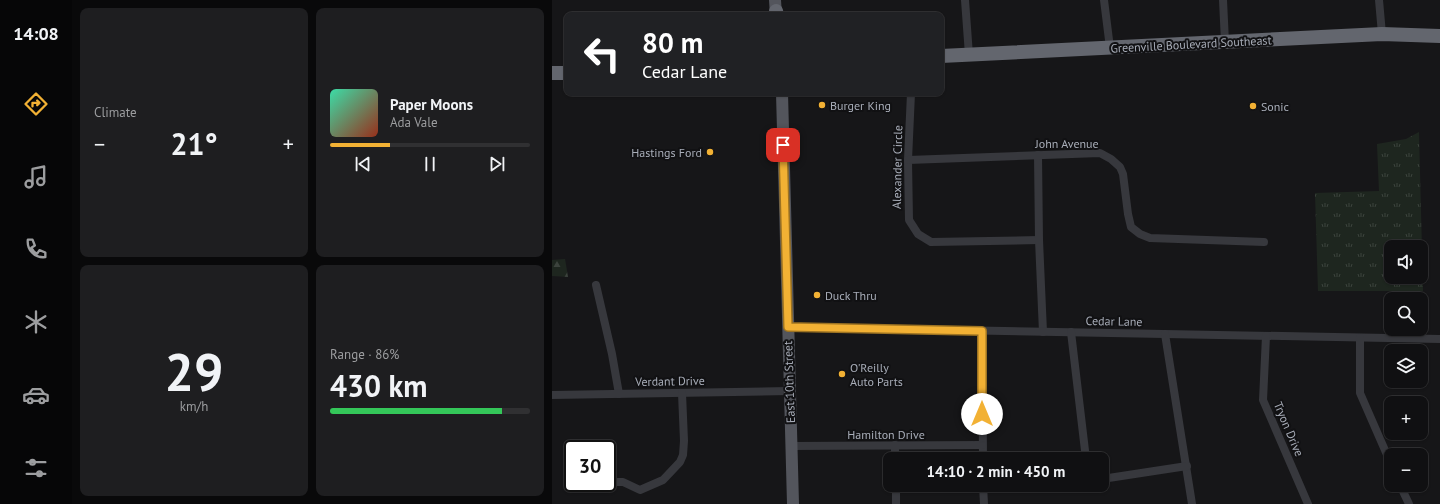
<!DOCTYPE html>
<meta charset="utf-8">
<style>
:root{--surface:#101012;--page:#1e1e20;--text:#f1f3f6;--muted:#9c9d9f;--line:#303032;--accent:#f2b134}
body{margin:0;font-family:"PT Sans",sans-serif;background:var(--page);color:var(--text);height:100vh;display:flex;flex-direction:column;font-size:15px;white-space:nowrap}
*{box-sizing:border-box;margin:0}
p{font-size:13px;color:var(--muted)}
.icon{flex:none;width:22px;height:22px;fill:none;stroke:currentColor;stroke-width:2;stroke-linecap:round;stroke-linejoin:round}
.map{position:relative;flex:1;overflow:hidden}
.side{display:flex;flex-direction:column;gap:8px;padding:8px;background:#09090a;width:480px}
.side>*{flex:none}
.banner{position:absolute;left:12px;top:12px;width:380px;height:84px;border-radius:8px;box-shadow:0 1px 3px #0004,0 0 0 1px var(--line);background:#202124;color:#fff;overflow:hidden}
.controls{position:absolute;left:832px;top:240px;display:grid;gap:8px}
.controls a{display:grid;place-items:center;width:44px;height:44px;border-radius:8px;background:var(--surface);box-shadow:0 1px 3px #0004,0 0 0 1px var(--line);font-size:20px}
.speed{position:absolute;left:12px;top:440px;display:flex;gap:8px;font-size:20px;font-weight:700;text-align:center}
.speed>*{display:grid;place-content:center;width:52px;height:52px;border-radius:50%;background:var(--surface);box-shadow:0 1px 3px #0004,0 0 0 1px var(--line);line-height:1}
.speed .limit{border:2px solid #111;border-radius:6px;background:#fff;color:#111}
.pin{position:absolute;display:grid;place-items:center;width:34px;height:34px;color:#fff;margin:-17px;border-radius:8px;box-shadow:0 2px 6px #0006}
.me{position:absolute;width:44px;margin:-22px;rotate:0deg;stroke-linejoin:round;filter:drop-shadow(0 0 3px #0008)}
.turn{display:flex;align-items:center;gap:14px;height:84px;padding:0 12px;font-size:18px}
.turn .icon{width:52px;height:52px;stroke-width:2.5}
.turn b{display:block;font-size:28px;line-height:34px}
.big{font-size:30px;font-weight:600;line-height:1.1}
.side .widget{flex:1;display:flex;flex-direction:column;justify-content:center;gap:6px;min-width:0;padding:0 14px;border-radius:8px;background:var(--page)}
.side .dial{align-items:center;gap:0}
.dial b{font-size:52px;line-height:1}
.song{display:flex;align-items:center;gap:12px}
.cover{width:48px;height:48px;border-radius:6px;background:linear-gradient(135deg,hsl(160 70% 55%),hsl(10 70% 35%))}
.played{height:4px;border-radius:2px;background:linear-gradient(90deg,var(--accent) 30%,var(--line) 30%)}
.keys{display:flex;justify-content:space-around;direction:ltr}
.heat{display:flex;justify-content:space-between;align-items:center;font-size:22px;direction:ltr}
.charge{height:6px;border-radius:3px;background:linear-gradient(90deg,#34c759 86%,var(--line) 0)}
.side .tiles{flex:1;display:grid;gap:8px;grid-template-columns:repeat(2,1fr)}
.trip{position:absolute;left:331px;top:452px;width:226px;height:40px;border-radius:8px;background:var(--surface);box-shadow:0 1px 3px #0004,0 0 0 1px var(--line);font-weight:600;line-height:40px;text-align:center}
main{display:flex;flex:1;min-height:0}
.dock{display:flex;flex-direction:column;width:72px;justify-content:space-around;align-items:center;background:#060607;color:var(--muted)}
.dock .icon{width:28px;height:28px}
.dock .selected{color:var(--accent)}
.dock b{font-size:18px;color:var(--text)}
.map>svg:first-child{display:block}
.grass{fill:url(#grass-tufts);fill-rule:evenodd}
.forest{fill:url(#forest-firs)}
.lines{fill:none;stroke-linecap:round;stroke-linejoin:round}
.street{stroke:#37383d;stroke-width:8}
.primary{stroke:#53555c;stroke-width:12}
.highway{stroke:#63666e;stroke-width:14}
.route-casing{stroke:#9d7322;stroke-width:10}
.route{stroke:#f2b134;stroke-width:7}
.poi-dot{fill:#f2b134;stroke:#111113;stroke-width:1.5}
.labels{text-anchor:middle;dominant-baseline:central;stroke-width:4;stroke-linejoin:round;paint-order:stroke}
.street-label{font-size:12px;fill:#a8adb8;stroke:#111113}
.poi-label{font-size:12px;fill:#a8adb8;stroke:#111113;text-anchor:start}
</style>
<main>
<nav class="dock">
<b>14:08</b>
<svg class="icon selected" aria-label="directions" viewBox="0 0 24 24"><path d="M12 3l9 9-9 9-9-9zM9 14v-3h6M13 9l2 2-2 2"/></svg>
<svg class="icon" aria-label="music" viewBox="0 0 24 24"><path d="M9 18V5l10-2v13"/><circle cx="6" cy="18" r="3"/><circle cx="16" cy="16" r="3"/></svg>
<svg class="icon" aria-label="phone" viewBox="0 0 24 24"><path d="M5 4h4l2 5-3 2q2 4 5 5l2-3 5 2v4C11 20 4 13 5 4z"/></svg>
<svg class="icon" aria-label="climate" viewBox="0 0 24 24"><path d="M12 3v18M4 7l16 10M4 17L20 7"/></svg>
<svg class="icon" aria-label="car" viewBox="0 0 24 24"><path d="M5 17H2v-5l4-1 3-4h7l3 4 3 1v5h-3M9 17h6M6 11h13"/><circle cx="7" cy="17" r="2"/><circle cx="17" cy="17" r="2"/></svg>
<svg class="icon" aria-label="filters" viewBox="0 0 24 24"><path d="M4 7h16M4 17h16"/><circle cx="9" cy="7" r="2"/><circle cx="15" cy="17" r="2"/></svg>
</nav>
<section class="side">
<div class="tiles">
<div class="widget"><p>Climate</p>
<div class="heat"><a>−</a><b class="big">21°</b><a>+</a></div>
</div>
<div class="widget">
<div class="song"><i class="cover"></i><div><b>Paper Moons</b><p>Ada Vale</p></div></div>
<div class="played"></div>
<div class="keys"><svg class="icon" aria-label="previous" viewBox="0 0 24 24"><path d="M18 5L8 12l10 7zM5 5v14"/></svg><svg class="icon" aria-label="pause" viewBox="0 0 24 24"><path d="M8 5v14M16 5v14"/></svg><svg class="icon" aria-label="next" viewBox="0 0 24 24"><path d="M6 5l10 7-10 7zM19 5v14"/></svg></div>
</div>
<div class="widget dial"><b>29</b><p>km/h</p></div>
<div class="widget"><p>Range · 86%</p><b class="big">430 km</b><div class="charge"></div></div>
</div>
</section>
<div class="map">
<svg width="888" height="504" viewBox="0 0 888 504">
<defs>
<pattern id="grass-tufts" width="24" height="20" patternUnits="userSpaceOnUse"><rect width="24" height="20" fill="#1e261f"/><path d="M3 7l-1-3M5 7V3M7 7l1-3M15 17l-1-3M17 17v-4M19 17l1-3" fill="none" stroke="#3c433d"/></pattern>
<pattern id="forest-firs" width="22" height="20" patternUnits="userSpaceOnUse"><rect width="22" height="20" fill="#1e261f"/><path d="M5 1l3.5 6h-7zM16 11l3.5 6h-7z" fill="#3c433d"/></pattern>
</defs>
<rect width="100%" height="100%" fill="#161618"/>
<path class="grass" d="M867 132 871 291H766L763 193 827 191 825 144 854 139ZM839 247H869V277H839Z"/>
<polygon class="forest" points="13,259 16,277 0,276 0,260"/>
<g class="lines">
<g class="street">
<polyline points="413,0 417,55"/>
<polyline points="552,0 558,48"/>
<polyline points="671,0 673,42"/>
<polyline points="827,0 830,34"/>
<polyline points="359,93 356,160 357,220 366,234 379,242 487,240"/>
<polyline points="486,155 487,240 491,332"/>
<polyline points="356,160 548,153 559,159 568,167 571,174 576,214 579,227 588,234 598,238 712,242"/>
<polyline points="44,285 60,354 67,394"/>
<polyline points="236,327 888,339"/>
<polyline points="430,331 431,459"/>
<polyline points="519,332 534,459"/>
<polyline points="613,334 640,504"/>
<polyline points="714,336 711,400 756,504"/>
<polyline points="808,338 808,393 839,464"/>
<polyline points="0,395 237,391"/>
<polyline points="343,445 343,459"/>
<polyline points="239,446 430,445"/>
<polyline points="550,479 635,466"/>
<polyline points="20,480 21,480"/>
<polyline points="55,482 71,482 88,490 111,480 128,462 131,455 132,441 130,393"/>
<polyline points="344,485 344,504"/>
<polyline points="431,485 432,504"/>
<polyline points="848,485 857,504"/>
</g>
<g class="primary">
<polyline points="223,0 224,15"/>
<polyline points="230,93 241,504"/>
</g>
<g class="highway">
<polyline points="224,11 225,15"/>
<polyline points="389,56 830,34 888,36"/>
<polyline points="0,73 15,73"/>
</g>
</g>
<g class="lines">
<g class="route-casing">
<polyline id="route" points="231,145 236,327 430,331 430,414"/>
</g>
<use href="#route" class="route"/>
</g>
<g class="poi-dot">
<circle cx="270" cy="105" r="4"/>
<circle cx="701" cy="106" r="4"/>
<circle cx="158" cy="152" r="4"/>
<circle cx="265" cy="295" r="4"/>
<circle cx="290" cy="374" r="4"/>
</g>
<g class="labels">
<g class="street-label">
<text transform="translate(639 44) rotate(-3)">Greenville Boulevard Southeast</text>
<text x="515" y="143">John Avenue</text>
<text transform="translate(345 167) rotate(-89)">Alexander Circle</text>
<text transform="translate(562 321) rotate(1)">Cedar Lane</text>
<text transform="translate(118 381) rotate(-1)">Verdant Drive</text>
<text transform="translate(237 382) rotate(-92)">East 10th Street</text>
<text transform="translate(737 429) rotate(67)">Tryon Drive</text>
<text x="334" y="434">Hamilton Drive</text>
</g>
<g class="poi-label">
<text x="278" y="105">Burger King</text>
<text x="709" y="106">Sonic</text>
<text x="150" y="152" text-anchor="end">Hastings Ford</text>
<text x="273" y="295">Duck Thru</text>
<text x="298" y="367">O'Reilly<tspan x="298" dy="14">Auto Parts</tspan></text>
</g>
</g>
</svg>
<div class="controls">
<a><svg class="icon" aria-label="sound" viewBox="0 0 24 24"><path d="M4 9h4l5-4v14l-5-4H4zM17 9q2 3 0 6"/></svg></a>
<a><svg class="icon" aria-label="search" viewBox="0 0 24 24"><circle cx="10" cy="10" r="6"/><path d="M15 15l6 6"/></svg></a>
<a><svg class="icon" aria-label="layers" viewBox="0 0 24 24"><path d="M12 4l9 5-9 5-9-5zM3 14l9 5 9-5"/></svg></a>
<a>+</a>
<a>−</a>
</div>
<div class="speed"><div class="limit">30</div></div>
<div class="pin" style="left:231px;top:145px;background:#d93025"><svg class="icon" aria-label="arrive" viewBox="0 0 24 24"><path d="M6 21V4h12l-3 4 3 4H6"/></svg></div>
<svg class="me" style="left:430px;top:414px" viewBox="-20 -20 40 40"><circle r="19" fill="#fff"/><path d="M0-13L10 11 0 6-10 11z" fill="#f2b134"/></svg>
<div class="trip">14:10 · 2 min · 450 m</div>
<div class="banner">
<div class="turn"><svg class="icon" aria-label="left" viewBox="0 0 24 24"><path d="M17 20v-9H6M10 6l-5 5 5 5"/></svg><div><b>80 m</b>Cedar Lane</div></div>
</div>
</div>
</main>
